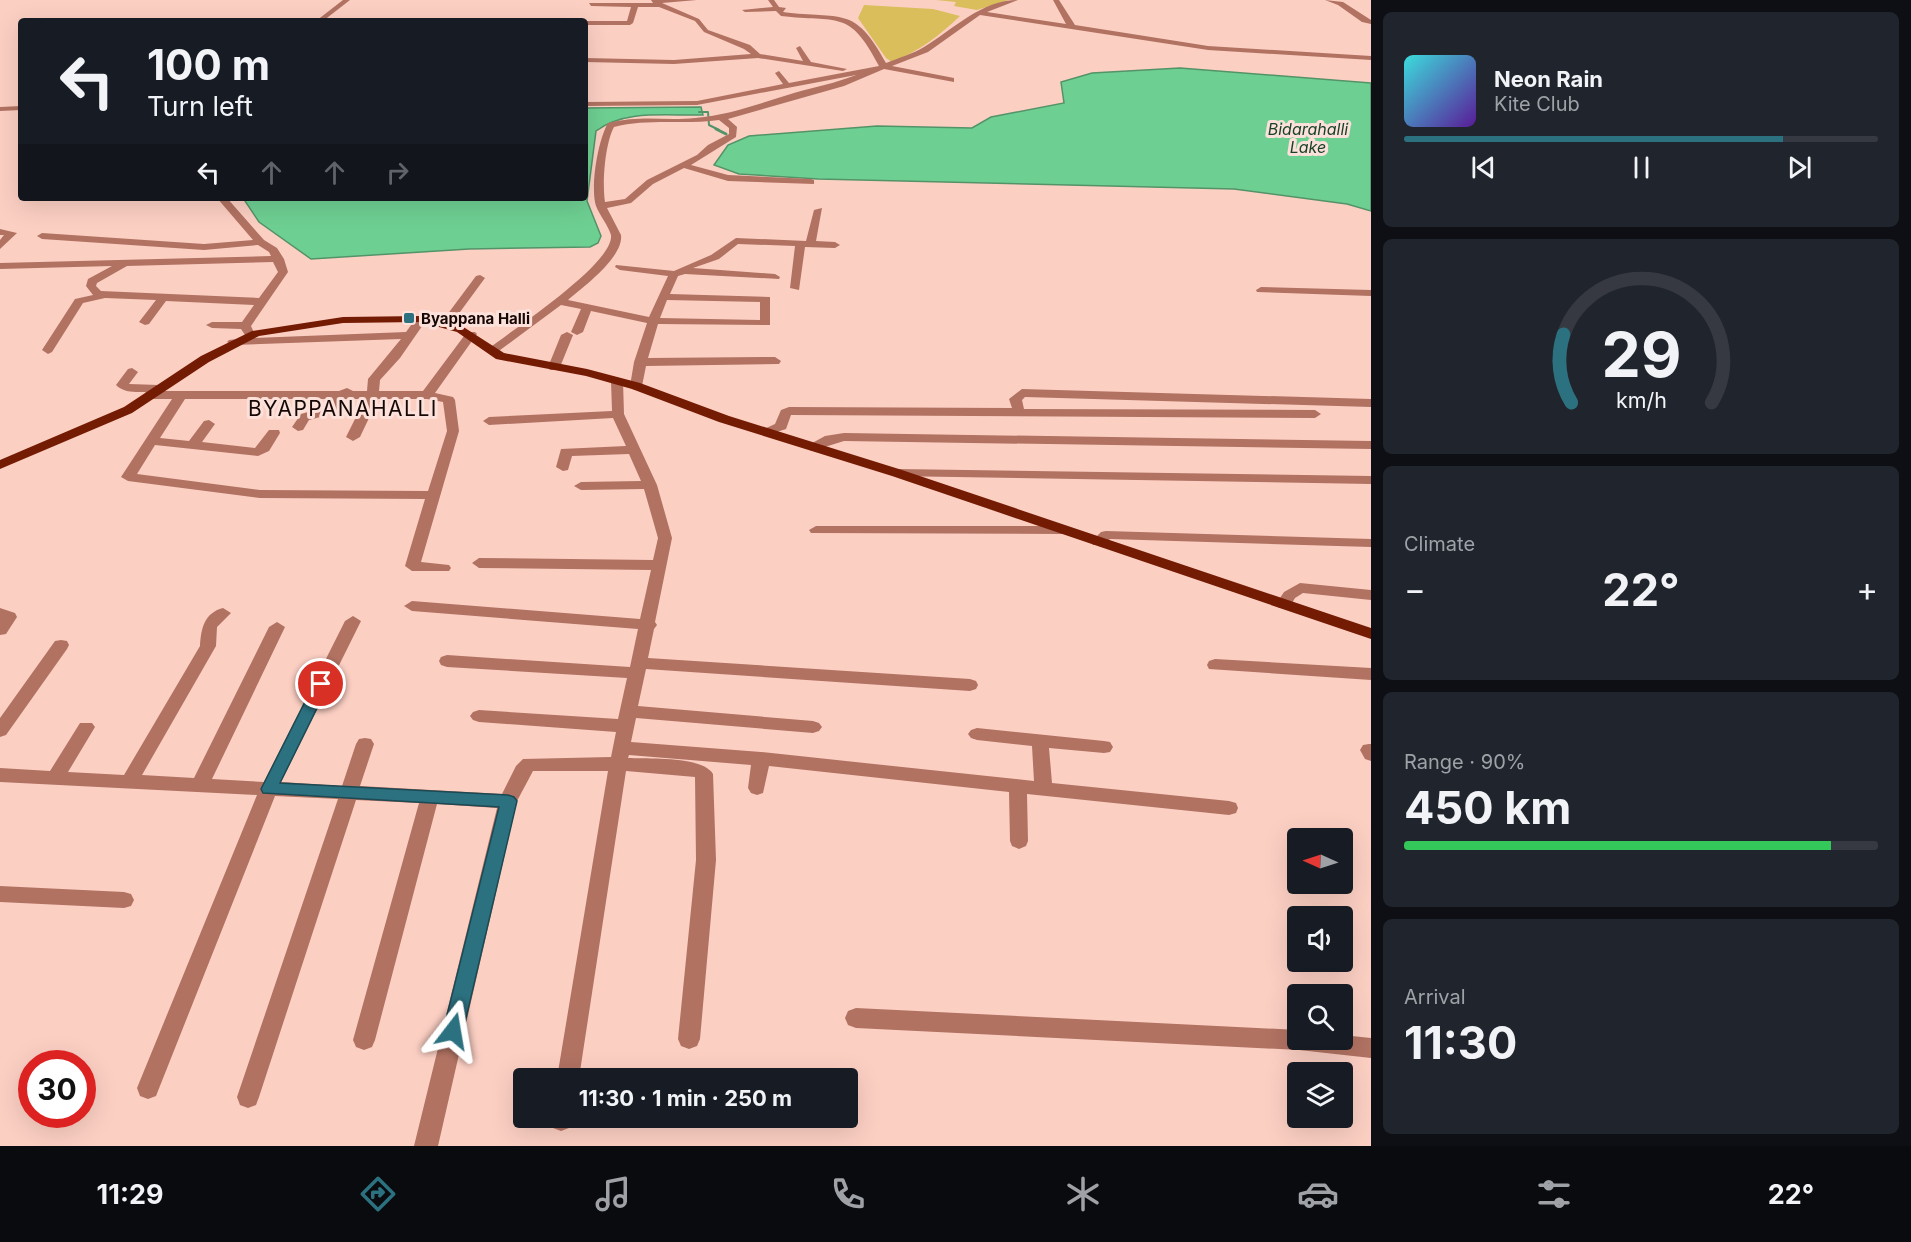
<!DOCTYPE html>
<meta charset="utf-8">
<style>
:root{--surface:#171b24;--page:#20242c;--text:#f1f3f6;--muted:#9ea1a6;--line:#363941;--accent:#2c7180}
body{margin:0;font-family:Inter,sans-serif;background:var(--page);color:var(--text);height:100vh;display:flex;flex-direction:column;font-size:22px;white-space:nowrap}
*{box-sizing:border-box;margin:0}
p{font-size:20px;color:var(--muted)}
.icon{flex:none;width:33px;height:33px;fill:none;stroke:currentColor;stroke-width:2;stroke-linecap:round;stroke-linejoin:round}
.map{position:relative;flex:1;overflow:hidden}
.details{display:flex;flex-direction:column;gap:12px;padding:12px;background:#0d0f14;width:540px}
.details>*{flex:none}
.banner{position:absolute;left:18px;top:18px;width:570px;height:183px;border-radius:6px;box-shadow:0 6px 24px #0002;background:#171b24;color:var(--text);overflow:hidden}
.needle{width:39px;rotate:273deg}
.buttons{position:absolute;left:1287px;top:828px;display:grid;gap:12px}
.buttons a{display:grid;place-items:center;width:66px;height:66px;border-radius:6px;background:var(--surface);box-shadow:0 6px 24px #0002;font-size:30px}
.speed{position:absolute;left:18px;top:1050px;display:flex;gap:12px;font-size:30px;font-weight:700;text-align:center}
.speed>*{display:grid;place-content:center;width:78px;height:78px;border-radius:50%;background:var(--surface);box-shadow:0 6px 24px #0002;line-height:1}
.speed .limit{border:9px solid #d22;background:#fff;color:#111}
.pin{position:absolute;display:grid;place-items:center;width:51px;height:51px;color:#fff;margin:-26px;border:3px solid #fff;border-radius:50%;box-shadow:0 2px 6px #0007}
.me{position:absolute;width:66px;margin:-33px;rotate:14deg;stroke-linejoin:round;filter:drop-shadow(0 0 4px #0008)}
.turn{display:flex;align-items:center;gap:21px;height:126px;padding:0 30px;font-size:27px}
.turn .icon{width:78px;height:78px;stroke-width:2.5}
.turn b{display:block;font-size:42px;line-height:51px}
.lanes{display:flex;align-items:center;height:57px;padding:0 30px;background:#0003;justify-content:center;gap:30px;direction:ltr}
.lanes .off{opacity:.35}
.big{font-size:45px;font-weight:700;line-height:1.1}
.details .card{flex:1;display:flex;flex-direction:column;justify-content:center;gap:9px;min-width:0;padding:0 21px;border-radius:9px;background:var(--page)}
.details .dial{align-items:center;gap:0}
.dial svg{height:156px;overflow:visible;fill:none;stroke:var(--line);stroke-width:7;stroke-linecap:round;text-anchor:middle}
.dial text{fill:var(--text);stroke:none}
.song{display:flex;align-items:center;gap:18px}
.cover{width:72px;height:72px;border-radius:9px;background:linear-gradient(135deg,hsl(180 70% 55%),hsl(270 70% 35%))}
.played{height:6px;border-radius:3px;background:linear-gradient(90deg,var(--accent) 80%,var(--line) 80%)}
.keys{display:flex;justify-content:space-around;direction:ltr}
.heat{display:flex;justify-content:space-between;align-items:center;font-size:33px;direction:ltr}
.charge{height:9px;border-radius:4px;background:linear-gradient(90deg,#34c759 90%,var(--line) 0)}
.trip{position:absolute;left:513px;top:1068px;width:345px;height:60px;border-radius:6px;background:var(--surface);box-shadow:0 6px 24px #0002;font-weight:700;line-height:60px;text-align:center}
.menu{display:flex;height:96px;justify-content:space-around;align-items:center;background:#090b0e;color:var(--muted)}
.menu .icon{width:42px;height:42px}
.menu .current{color:var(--accent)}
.menu b{font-size:27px;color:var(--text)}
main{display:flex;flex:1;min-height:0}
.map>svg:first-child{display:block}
.green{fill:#d9be5b}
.water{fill:#6ecf92;stroke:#539368;stroke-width:1.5}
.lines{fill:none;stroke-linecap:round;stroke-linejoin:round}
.stream-far1{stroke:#539368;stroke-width:2}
.stream{stroke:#539368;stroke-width:3}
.minor{fill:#b17262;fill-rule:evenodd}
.major{fill:#741b03;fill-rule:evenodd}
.route{fill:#2c7180;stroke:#1d4953;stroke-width:1.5}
.poi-dot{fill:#2c7180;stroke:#fce1da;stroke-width:2}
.labels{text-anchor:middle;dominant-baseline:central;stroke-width:6;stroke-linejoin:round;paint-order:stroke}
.far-poi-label{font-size:15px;font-weight:bold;fill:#150705;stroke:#fce1da;text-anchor:start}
.far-water-label{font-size:16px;font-style:italic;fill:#194129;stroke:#fce1da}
.quarter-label{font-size:21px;letter-spacing:1.5px;fill:#150705;stroke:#fce1da}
</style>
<main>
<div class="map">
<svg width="1371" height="1146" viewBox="0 0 1371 1146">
<rect width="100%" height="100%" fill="#fccfc3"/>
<g class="green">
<polygon points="936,0 1009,0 977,10 954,6 956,2"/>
<path d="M864 5 933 9 960 16C939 36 919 51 892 62L886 58 858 18Z"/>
</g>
<g class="water">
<polygon points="1180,68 1371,83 1371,211 1347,204 1234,189 818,179 739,174 714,165 728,145 749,136 877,126 972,128 991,117 1064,103 1061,82 1092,73"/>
<path d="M701 107 703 115C668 116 625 109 596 131L587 201 601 236 598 243 590 247 469 249 311 259 259 222 243 198H585V108Z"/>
</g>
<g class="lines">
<polyline class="stream-far1" points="699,112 708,112 709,125 719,130"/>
<polyline class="stream" points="716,129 726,134"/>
<g class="minor">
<polygon points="343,0 350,0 323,21 316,21"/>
<polygon points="651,0 697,0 662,3 699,19 708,30 750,45 760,54 803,61 796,48 800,46 811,62 847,69 843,71 758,58 674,64 585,62 585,58 674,60 751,54 744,49 704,32 695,21 659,7 638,7 633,23 630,25 585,25 585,21 627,21 631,7 591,6 589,3 653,3"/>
<path d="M768 0H774L779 7 786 8 783 12C842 20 854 4 886 63 898 58 913 54 924 47 954 29 981 0 1018 0L987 12 1066 24 1053 0H1059L1075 25 1208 46 1371 56V60L1208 50 980 15 928 52 892 66 954 78V82L884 69 844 86 728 119 737 127 736 137 691 165 728 175 811 179 814 180V184L728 181 684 168 653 184 631 203 607 208 621 235C624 257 583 287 568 300L649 317 668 276 620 270 615 267 616 265 674 271 711 255 736 238 806 241 814 210 822 208 816 241 835 242 840 245 835 248 805 247 799 290 790 288 795 246 738 244 719 259 693 268 775 274 780 277 779 279 685 274 678 276 670 294 770 297V325L658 324 648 358 775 357 781 361 779 364 646 366 642 386 636 390 632 389 630 386 634 362 647 323 591 311 583 332 577 335 571 332 581 309 561 305 496 353H488V349C511 331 615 263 611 235 608 225 600 216 596 206 590 187 598 140 608 123 641 115 664 121 695 118 730 115 761 103 794 93 815 87 836 83 856 75L697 105 585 106V102L697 101 783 84 775 73 779 71 789 83 879 66C849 8 838 23 781 16L776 11 745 12 742 10 773 7ZM719 120 729 128V134L708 145 697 155 647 180 625 199 605 202C602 183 605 144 614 127 648 118 685 125 719 120ZM667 300 760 302V320L660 318Z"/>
<polygon points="1325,0 1343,2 1371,20 1371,24 1362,22 1338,5"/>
<polygon points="472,19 494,21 469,21"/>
<polygon points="21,106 21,110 0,111 0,107"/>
<path d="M217 198H227L264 240 277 248 284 259 288 272 251 326 255 335 252 338 406 332 417 317H425L427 319 400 358 380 380 379 391H423L467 332H475L477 334 435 393 453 397 455 400 459 431 421 562 449 565 451 568 449 571H412L405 566 425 499 260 498 128 481 121 477 172 399H150L144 395 146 392C135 392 124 393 116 385L128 369 132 368 138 372 129 384 159 385 163 386 164 391H339L347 388 353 391H367L368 379 401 339 233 345 227 342 229 340 247 338 241 329 212 328 206 325 212 322H242L254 305 166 301 149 324 145 325 139 322 156 300 105 298 83 303 52 352 48 354 42 350 75 299 93 295 86 286 88 279 112 266 0 269V263L271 256 269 252 258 245 204 250 42 239 37 236 42 233 204 244 253 240ZM273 262 278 272 259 298 101 291 96 286 97 283 127 266ZM185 399H332L326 407 301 414 292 427 298 431 303 430 309 420 335 413 344 399H365L346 437 353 441 360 437 378 399H427L443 402 447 431 428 491 260 490 137 474 155 445 258 456 269 451 280 433 279 430H269L255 448 202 442 215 424 209 420 204 421 189 441 160 438Z"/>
<polygon points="0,229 17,233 0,249 0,240 4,235 0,235"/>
<polygon points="480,275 485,278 449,327 441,327 441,323 476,276"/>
<polygon points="1261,287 1371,290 1371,296 1257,292 1256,290"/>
<polygon points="567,332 573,335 560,367 558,370 550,370 548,367 561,335"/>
<path d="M617 377 623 381 624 414 657 485 672 538 655 622 657 625 654 629 648 658 970 679 976 681 978 685 976 689 970 691 646 669 638 706 813 721 819 723 822 727 819 731 813 733 636 718 631 742 761 752 1034 781 1032 746 977 740 971 738 968 734 971 730 977 728 1104 741 1110 742 1113 747 1110 752 1104 753 1049 748 1052 783 1229 801 1236 803 1238 808 1236 813 1229 815 1027 794 1028 841 1026 846 1019 849 1012 846 1010 841 1009 792 769 766 763 793 757 795 751 793 748 788 751 765 629 755 628 758C648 759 703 756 713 774L716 860 700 1039 697 1046 689 1049 681 1046 678 1039 696 860 695 777 626 771 579 1078H557L608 771H533L517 801 438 1146H414L497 808 437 804 375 1040 372 1047 364 1050 356 1047 353 1040 419 803 356 800 259 1097 256 1105 248 1108 240 1105 237 1097 338 799 275 796 156 1096 148 1099 140 1096 137 1088 257 795 0 782V768L50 771 80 723H92L95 727 68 772 124 775 200 646C201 629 204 613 223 608L231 613 217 627 216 646 142 775 194 778 269 627 277 622 285 627 212 779 264 782 345 621 353 616 361 621 281 782 342 786 356 744 359 739 365 738 371 739 374 744 360 786 502 794 516 766 523 759 611 757 616 732 479 722 473 720 470 716 473 712 479 710 618 719 627 678 447 667 441 665 439 661 441 657 447 655 630 667 638 629 412 611 404 606 412 601 640 619 651 570 479 568 472 563 479 558 653 560 658 538 644 489 581 490 574 486 581 482 641 481 629 454 572 456 568 470 563 471 556 467 561 449 626 446 613 418 489 425 483 421 489 417 612 411 611 381Z"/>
<polygon points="1022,389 1371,399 1371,407 1025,397 1022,400 1024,409 1315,410 1321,414 1315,418 791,415 786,429 764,436 758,432 775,424 781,410 789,407 1012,408 1009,399"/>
<polygon points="844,433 1371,441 1371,449 844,441 812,451 805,447 825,436"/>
<polygon points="897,469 1371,476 1371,484 892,476 890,473 892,470"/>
<polygon points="816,526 1062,526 1069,530 1062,534 811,533 809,530"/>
<polygon points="1106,531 1371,539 1371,547 1110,539 1103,545 1093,545 1091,542 1101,532"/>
<polygon points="1300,583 1371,590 1371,600 1303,593 1295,598 1289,608 1279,608 1276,604 1284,592"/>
<polygon points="0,608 15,613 17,617 6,634 0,635"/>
<polygon points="61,640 67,641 69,645 67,649 6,735 0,737 0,718 55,641"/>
<polygon points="1215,659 1371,668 1371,680 1209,669 1207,665 1209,661"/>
<polygon points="1369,744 1371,744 1371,761 1365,759 1360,750 1363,745"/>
<polygon points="0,886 124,892 131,894 134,900 131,906 124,908 0,902"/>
<polygon points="856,1008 1298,1030 1298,1040 1342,1040 1342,1035 1371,1038 1371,1058 1299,1050 856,1028 848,1025 845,1018 848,1011"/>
<polygon points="551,1118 573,1118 569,1128 561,1131 553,1128"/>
</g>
<polygon class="major" points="421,316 465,328 504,353 587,369 640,383 729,416 902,470 1371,628 1371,639 892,476 719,422 632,389 586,376 496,359 457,332 421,322 343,323 259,336 209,362 132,413 0,469 0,460 124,407 201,356 252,331 343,317"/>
</g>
<polygon class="route" points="321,678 329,684 280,783 508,795 514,797 517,801 463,1031 460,1037 453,1040 446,1037 443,1031 499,807 263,793 261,789 314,684"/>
<rect class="poi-dot" x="403" y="312" width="12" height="12" rx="3"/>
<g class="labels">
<g class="far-poi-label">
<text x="421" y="318">Byappana Halli</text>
</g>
<g class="far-water-label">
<text x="1308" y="129">Bidarahalli<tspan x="1308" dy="18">Lake</tspan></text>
</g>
<g class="quarter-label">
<text x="343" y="408">BYAPPANAHALLI</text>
</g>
</g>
</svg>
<div class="buttons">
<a><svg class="needle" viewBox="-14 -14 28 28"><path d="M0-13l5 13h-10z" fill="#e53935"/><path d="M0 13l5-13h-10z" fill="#9ea1a6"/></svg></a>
<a><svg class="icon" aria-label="sound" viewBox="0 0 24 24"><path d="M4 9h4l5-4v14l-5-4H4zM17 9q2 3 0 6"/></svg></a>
<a><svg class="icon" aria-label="search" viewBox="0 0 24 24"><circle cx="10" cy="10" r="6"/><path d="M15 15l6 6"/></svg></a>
<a><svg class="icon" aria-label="layers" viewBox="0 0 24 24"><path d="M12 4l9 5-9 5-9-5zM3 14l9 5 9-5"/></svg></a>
</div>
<div class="speed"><div class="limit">30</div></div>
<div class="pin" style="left:321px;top:684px;background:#d93025"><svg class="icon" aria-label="arrive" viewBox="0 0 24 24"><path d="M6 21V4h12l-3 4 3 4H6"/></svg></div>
<svg class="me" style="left:453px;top:1031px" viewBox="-20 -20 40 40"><path d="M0-17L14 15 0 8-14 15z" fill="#2c7180" stroke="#fff" stroke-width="4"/></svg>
<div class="trip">11:30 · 1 min · 250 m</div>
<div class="banner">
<div class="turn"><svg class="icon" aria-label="left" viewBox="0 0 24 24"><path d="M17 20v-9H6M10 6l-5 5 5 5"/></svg><div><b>100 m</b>Turn left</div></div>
<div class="lanes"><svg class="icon" aria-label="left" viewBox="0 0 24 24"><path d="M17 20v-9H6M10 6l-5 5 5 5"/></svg><svg class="icon off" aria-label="ahead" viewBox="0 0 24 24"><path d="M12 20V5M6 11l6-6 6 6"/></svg><svg class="icon off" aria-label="ahead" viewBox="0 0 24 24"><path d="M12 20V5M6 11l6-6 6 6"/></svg><svg class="icon off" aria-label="right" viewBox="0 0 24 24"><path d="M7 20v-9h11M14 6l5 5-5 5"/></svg></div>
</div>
</div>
<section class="details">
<div class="card">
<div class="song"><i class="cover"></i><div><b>Neon Rain</b><p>Kite Club</p></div></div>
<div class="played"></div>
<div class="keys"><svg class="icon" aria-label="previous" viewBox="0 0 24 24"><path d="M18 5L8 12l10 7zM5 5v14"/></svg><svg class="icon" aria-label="pause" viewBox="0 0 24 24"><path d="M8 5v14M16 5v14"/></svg><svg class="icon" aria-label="next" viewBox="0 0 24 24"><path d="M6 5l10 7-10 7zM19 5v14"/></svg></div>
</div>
<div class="card dial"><svg viewBox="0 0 100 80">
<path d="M14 69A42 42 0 1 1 86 69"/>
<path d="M14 69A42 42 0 0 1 10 34" stroke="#2c7180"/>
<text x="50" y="56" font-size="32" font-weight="700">29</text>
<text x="50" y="72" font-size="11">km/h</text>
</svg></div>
<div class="card"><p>Climate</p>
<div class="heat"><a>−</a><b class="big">22°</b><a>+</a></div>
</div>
<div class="card"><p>Range · 90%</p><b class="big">450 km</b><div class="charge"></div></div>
<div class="card"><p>Arrival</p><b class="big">11:30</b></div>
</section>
</main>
<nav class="menu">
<b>11:29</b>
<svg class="icon current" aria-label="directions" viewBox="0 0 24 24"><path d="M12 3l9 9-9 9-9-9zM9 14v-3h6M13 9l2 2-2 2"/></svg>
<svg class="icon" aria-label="music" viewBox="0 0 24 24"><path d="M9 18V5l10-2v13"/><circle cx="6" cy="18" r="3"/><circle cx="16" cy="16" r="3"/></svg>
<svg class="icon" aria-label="phone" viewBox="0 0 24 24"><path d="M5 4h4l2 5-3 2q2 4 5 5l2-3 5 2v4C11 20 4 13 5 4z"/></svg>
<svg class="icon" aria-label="climate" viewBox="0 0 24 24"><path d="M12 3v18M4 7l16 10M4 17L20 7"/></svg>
<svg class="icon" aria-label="car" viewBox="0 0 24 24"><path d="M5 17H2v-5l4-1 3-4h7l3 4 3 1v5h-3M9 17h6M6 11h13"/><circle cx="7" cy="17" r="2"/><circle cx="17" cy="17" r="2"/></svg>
<svg class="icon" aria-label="filters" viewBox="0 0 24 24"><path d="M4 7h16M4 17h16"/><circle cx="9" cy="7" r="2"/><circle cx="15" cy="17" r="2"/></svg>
<b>22°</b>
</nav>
